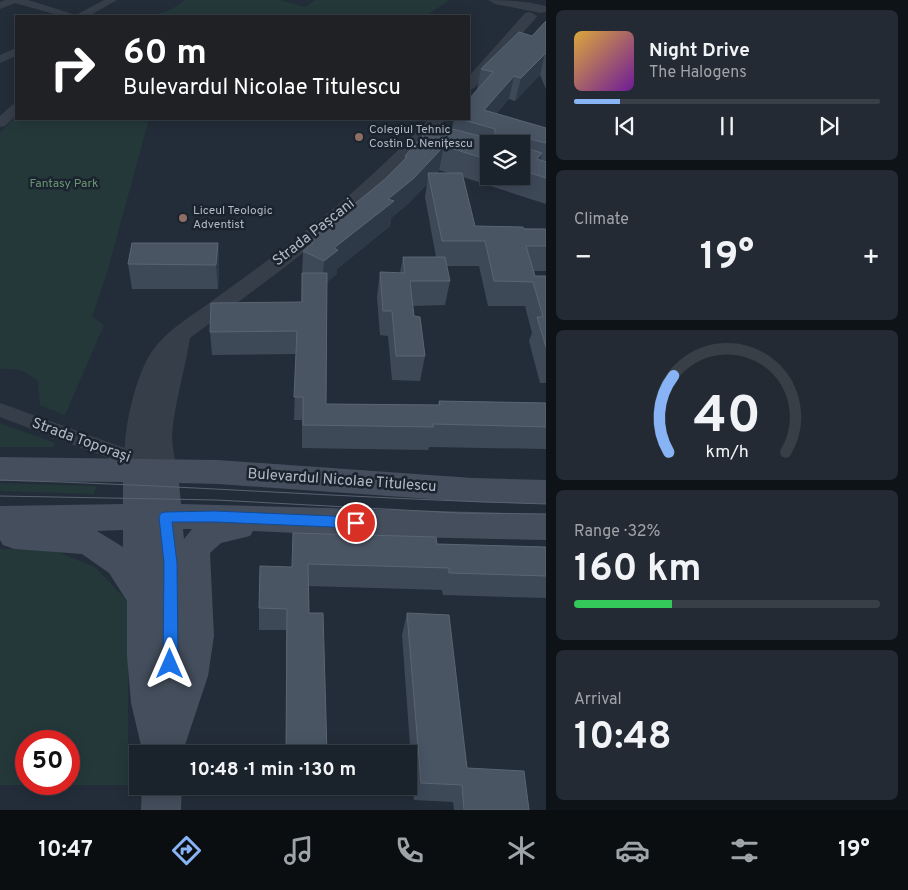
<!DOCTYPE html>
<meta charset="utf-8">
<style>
:root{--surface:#1a222b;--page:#232a33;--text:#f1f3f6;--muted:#9fa4a9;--line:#383f47;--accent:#88b3f4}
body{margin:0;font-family:Overpass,sans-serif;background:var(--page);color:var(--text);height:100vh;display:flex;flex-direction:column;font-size:19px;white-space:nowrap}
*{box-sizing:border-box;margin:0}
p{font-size:16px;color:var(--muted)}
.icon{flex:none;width:28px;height:28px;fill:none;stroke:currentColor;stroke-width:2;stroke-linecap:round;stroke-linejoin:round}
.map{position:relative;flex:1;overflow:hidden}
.drawer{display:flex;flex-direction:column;gap:10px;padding:10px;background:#0e1318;width:362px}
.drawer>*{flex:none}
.guide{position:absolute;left:15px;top:15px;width:455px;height:105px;border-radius:0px;box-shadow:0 2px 12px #0003,0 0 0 1px var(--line);background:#202124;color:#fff;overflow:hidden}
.tools{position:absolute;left:480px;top:135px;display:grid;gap:10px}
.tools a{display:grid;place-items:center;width:50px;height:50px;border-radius:0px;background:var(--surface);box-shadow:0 2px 12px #0003,0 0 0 1px var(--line);font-size:25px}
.speed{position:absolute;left:15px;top:730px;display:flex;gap:10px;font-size:25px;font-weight:700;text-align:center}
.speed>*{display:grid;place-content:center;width:65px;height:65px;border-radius:50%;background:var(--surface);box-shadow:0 2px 12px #0003,0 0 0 1px var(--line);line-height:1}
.speed .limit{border:8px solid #d22;background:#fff;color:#111}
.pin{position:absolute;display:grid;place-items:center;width:42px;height:42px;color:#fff;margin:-21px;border:2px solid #fff;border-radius:50%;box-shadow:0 1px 5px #0007}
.me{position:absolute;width:55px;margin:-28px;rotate:0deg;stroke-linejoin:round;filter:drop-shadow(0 0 4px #0008)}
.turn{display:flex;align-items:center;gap:18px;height:105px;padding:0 25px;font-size:22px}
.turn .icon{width:65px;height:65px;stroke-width:2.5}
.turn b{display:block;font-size:35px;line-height:42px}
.big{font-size:38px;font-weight:700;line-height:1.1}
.drawer .tile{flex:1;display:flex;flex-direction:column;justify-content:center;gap:8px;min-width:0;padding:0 18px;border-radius:8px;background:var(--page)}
.drawer .dial{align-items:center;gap:0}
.dial svg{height:130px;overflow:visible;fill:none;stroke:var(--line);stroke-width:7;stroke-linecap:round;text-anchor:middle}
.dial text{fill:var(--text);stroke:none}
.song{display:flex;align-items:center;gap:15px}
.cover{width:60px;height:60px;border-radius:8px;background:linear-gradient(135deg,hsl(40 70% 55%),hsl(280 70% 35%))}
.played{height:5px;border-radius:2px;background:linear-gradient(90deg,var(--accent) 15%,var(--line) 15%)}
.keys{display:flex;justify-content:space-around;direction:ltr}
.heat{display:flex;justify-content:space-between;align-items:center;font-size:28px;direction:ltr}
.charge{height:8px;border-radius:4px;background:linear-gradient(90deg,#34c759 32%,var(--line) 0)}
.trip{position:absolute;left:129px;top:745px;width:288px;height:50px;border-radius:0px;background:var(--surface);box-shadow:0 2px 12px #0003,0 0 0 1px var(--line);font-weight:700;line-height:50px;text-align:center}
.tab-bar{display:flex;height:80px;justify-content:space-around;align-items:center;background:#0a0e11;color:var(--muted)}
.tab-bar .icon{width:35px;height:35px}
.tab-bar .selected{color:var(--accent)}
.tab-bar b{font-size:22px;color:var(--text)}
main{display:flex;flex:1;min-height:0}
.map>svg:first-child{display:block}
.green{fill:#24383a;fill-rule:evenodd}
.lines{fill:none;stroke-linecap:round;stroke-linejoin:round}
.minor{fill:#363e4a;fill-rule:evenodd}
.tertiary{fill:#363e4a;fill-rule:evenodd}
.secondary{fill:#444e5c;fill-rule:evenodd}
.tram{stroke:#586371;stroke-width:1}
.wall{fill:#3e4958;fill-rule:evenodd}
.shaded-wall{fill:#2e3947}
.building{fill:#4a5564;stroke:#5a6573}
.route{fill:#1a73e8;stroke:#114b97}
.education-dot{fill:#8d6e63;stroke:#1b242e;stroke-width:2}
.labels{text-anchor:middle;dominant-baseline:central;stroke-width:5;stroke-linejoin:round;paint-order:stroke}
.far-poi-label{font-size:12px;fill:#b1b9c6;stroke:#1b242e;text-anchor:start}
.far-park-label{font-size:12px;fill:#699672;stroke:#1b242e}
.street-label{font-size:15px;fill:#b1b9c6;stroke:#1b242e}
</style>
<main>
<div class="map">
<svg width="546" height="810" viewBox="0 0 546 810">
<rect width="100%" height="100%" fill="#232d39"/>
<g class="green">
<polygon points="185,0 279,0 305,7 315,0 449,0 426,16 153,16 172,9"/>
<path d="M16 116V119H149L107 273 92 316 104 325 65 415 40 405 38 381C25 370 16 368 0 369V133Z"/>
<polygon points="0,423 7,426 55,443 53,447 0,447"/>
<polygon points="0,483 96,486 94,494 0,491"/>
<path d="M0 549 56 551 96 568 128 602V785H0ZM26 741H69V784H26Z"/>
</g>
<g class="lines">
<g class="minor">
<polygon points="5,0 28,0 76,15 104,0 117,0 89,16 61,16 15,3 0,9 0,2"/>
<polygon points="16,48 16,56 0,63 0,55"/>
<polygon points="16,104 16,115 5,126 0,127 0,116 12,105"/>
<polygon points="0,403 155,459 158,465 155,471 148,473 0,417"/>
</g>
<g class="tertiary">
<path d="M488 0C508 0 526 1 546 6V12L541 13 495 4Z"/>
<polygon points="530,12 537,16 535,19 474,88 469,90 469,76 525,13"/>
<path d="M429 119H446L415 153 354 211 289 264 190 338C185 371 174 403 172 437 172 451 179 465 172 478L163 481 154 478 150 471 147 477 138 480 129 477C116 452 135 373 153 350 168 330 188 318 208 304 229 288 251 273 272 257 329 215 381 169 429 119Z"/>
</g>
<g class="secondary">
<path d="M0 457 218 460 473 478 546 480V504L473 502 218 484 179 483 181 504 546 514V540L356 536 253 531 250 536 221 543 210 553 214 636 208 676 182 754H143L131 703 127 656V601L109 573 82 554 14 549 3 545 0 540V506L123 504V482L0 481ZM183 529H192L184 539ZM123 530V547L97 531Z"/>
<polygon points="142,786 182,786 181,810 141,810"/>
</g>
<g class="tram">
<path d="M0 480C182 485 364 499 546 504"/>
<polyline points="0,496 216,500 459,513 546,514"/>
</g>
</g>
<g class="wall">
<path d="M546 21V89L540 75 515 101 509 99 496 114 546 128V204L463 177 475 226 546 229V271H534L535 276H546V383H540L529 341 532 333 525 306H488L479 266H447L450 281 445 305 412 306 414 316 425 356 420 381 392 380 388 336 380 335 377 297 380 272 400 273 403 257H436L425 197 427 184 409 203 391 218 390 226 337 269V274L327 282 326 404 438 405 439 401 546 403V449L429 447 428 450 302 448V420H294L296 354 212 355 210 332 301 302 303 251 309 247V241L384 180 404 160 405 156 437 134 452 128 454 119H469L477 89 481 69 532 36ZM489 144H521V176H489ZM439 170 449 173H437Z"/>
<polygon points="218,243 219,268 218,289 132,289 128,264"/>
<polygon points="437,544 546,547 546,598 443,595 442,590 309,586 309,613 327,754 286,754 286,630 259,630 259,608 292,567"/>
<polygon points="407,613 467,768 529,810 454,810 453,802 414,800 402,635"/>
<polygon points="285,786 326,786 325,790 285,790"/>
</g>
<g class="shaded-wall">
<polygon points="545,53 540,75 515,101 521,78"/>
<polygon points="514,76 509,99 486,126 484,110"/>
<polygon points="444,146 439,170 430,180 428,173 427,184 409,203 391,218 390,226 337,269 337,274 322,286 324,261 334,248 388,199"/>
<polygon points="542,153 537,175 537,159"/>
<polygon points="218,243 219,268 218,289 216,265"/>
</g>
<g class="building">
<polygon points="546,21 546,53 521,78 514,76 484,110 546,128 546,143 526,138 526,148 542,153 537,159 546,162 546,178 521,170 521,144 489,144 489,160 444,146 413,179 388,199 394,201 334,248 338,250 324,261 303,251 313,243 309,241 384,180 407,157 405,156 427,131 437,134 445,127 495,140 495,129 460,119 469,119 469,99 493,72 481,69 519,32 532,36"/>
<polygon points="428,173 462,173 475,226 523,227 524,229 546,229 546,246 526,246 535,276 546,276 546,347 537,317 543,317 533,282 494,281 485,241 442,241"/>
<polygon points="132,243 218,243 216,265 128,264"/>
<polygon points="403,257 445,257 450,281 410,281 414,316 420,317 425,356 396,356 392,311 383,311 380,272 405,273"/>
<polygon points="302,273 327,273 326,404 440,405 439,401 546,403 546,427 433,424 433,427 303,425 303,397 294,397 297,331 210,332 211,303 302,302"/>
<polygon points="293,533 436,537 437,544 546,547 546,576 449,573 449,568 308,564 309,613 323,613 327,754 286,754 287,609 259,608 260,566 292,567"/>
<polygon points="407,613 449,615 467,768 524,771 529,810 464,810 462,785 421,783"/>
</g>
<polygon class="route" points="215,511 356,517 361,519 363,523 361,526 356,528 215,522 172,522 177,563 178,664 176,669 170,671 165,669 163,664 164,563 159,517 161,513 165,512"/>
<g class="education-dot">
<circle cx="359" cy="137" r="5"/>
<circle cx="183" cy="218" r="5"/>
</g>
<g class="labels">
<g class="far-poi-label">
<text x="369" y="130">Colegiul Tehnic<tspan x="369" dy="14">Costin D. Nenițescu</tspan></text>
<text x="193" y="211">Liceul Teologic<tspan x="193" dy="14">Adventist</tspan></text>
</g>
<g class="far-park-label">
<text x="64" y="184">Fantasy Park</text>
</g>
<g class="street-label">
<text transform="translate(314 233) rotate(-38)">Strada Pașcani</text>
<text transform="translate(81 441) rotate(20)">Strada Toporași</text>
<text transform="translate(342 481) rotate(4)">Bulevardul Nicolae Titulescu</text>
</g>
</g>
</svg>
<div class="tools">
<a><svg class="icon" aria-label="layers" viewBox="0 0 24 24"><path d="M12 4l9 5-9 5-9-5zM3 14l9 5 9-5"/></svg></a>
</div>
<div class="speed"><div class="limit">50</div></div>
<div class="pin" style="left:356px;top:523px;background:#d93025"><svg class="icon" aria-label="arrive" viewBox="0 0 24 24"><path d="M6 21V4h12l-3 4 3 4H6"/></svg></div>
<svg class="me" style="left:170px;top:664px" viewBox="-20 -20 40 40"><path d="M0-17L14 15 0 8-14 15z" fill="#1a73e8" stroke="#fff" stroke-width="4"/></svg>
<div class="trip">10:48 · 1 min · 130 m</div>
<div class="guide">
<div class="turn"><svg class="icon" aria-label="right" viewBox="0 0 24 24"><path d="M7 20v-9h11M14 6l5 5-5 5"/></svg><div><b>60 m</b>Bulevardul Nicolae Titulescu</div></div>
</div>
</div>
<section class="drawer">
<div class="tile">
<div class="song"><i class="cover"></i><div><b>Night Drive</b><p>The Halogens</p></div></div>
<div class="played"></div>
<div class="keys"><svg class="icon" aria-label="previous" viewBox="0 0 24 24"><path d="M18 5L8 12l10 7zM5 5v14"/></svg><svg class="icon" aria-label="pause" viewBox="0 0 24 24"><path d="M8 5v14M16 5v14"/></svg><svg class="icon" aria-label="next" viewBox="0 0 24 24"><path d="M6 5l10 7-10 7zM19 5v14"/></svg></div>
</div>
<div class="tile"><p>Climate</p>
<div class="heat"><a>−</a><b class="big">19°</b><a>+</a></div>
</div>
<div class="tile dial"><svg viewBox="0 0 100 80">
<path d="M14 69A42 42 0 1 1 86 69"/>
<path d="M14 69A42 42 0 0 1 17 22" stroke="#88b3f4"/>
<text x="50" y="56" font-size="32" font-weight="700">40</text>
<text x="50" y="72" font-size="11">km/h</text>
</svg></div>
<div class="tile"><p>Range · 32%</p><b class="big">160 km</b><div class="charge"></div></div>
<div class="tile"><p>Arrival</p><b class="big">10:48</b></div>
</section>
</main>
<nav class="tab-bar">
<b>10:47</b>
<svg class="icon selected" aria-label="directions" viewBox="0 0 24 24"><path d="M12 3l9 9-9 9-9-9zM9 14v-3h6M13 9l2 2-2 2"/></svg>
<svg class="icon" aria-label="music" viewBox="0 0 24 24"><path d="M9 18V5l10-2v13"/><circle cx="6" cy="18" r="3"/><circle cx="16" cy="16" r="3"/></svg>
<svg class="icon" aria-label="phone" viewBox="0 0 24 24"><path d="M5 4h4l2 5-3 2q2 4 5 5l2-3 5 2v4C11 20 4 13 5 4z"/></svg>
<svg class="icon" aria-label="climate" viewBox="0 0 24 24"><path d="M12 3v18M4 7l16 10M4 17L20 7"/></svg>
<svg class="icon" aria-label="car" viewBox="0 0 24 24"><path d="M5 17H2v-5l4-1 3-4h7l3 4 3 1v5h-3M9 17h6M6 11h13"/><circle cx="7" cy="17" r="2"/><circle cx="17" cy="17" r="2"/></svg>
<svg class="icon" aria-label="filters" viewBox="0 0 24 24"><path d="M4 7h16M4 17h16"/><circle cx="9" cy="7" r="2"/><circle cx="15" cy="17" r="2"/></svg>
<b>19°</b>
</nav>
